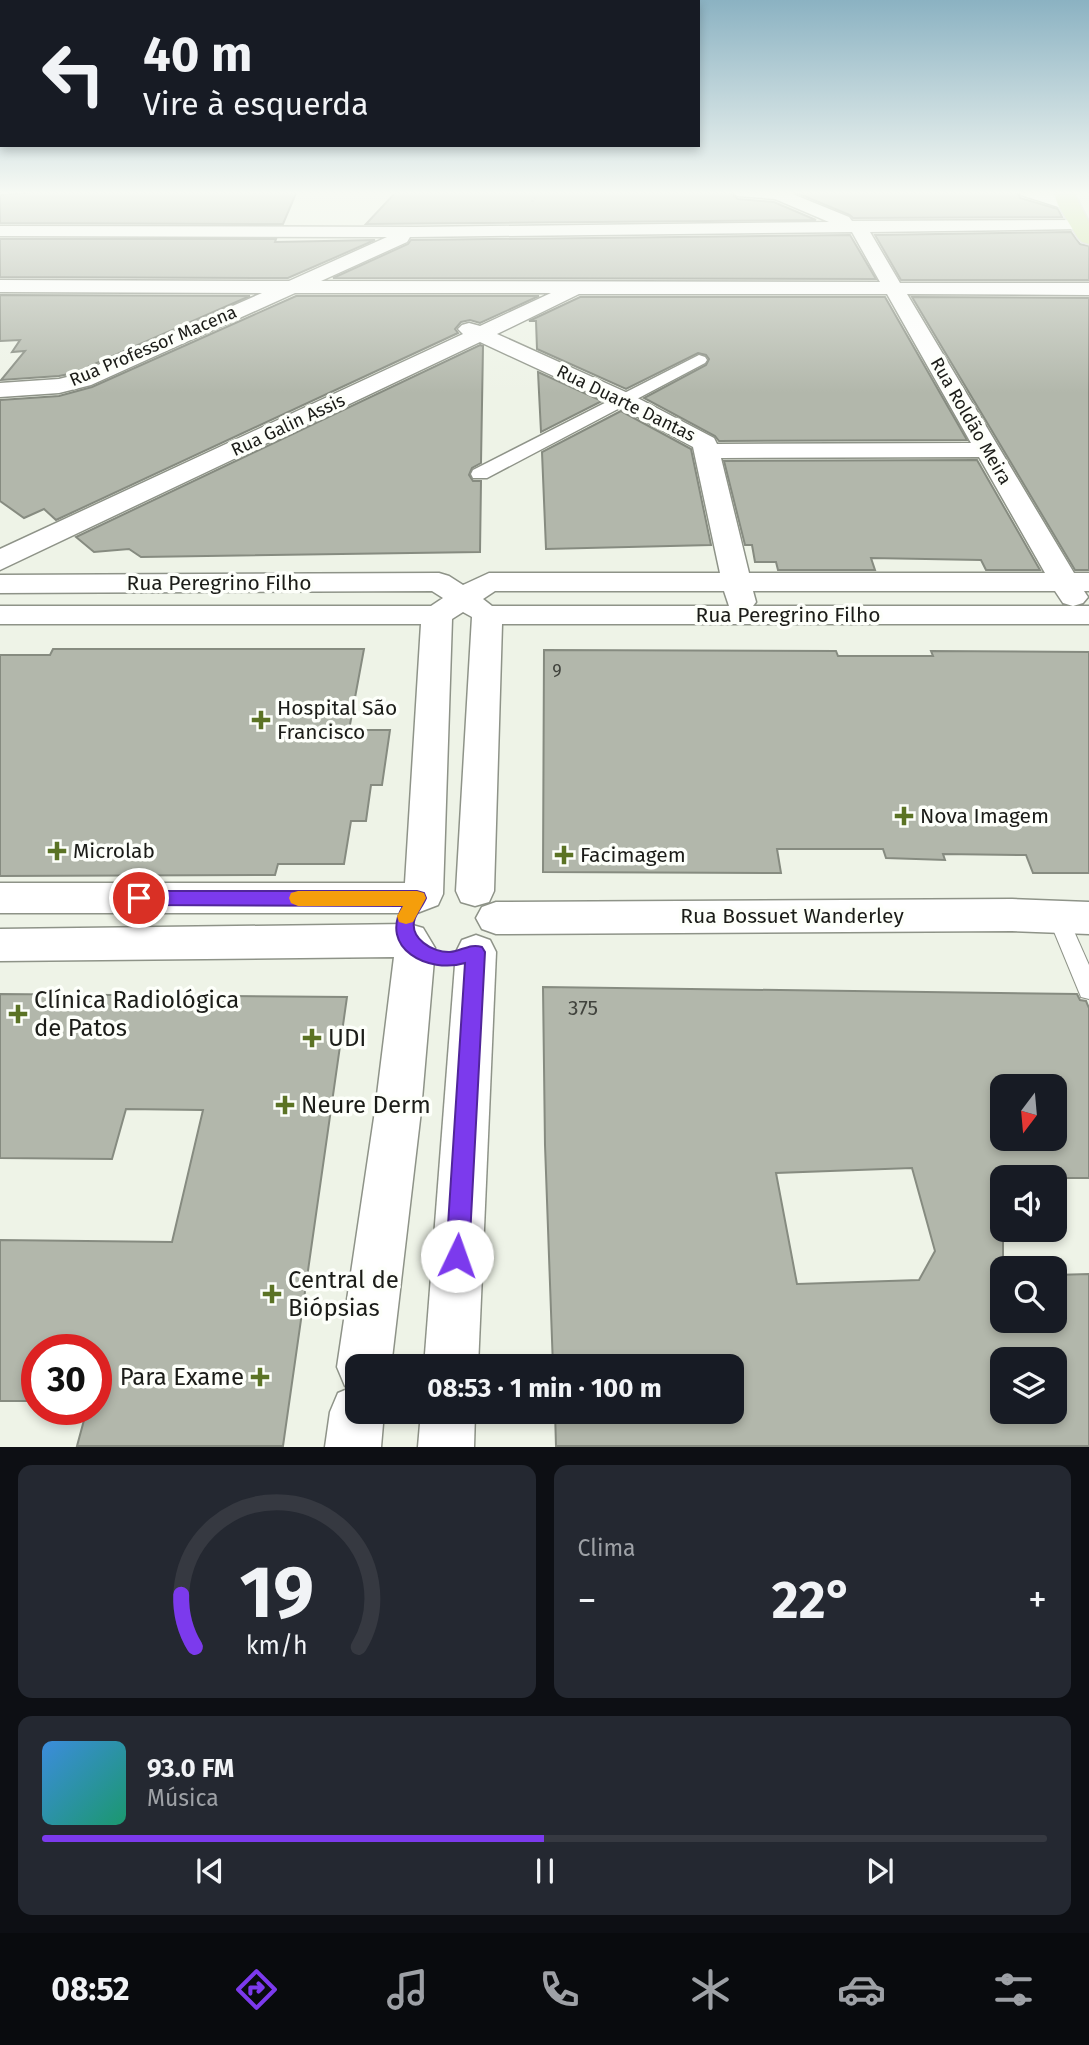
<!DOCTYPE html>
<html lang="pt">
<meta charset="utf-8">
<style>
:root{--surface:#171b24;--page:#242831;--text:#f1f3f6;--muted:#9ea1a6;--line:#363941;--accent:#7c3aed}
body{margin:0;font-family:"Fira Sans",sans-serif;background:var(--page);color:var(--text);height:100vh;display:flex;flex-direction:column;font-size:26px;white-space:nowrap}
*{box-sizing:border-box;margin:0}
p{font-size:23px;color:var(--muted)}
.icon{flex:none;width:38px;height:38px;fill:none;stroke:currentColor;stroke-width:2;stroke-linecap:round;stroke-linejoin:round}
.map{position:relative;height:1447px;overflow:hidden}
.details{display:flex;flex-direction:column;gap:18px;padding:18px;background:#0d0f14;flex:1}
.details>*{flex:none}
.top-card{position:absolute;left:0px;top:0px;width:700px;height:147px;box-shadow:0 4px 10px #0003;background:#171b24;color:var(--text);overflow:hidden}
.needle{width:46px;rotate:196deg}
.fabs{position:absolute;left:990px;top:1074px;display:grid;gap:14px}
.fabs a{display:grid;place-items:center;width:77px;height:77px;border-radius:14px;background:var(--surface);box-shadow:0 4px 10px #0003;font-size:35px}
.speed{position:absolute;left:21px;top:1334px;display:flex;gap:14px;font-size:35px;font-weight:700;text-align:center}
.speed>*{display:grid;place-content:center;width:91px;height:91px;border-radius:50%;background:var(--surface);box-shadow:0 4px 10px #0003;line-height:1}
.speed .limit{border:10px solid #d22;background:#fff;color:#111}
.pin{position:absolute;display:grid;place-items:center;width:60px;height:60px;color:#fff;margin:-30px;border:4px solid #fff;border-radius:50%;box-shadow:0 2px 7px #0007}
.me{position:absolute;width:77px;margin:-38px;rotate:3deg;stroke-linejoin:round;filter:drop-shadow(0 0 5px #0008)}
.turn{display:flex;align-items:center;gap:24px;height:147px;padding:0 28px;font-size:32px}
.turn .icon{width:91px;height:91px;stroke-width:2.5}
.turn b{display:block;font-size:49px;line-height:60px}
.big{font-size:52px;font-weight:700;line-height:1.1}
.details .tile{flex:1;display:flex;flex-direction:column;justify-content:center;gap:10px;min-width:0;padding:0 24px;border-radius:14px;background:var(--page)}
.details .dial{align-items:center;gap:0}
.dial svg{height:182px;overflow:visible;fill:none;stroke:var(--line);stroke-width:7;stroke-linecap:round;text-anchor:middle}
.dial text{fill:var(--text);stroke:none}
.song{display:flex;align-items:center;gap:21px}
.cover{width:84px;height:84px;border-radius:10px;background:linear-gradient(135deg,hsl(210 70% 55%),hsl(160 70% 35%))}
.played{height:7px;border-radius:4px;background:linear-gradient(90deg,var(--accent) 50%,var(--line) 50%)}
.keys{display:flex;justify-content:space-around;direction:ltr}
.heat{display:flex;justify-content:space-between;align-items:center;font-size:38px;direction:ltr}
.details .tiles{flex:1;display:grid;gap:18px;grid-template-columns:1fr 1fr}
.tile:last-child{grid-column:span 2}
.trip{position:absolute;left:345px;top:1354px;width:399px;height:70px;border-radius:14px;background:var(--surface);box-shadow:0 4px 10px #0003;font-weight:700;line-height:70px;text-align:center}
.tab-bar{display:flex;height:112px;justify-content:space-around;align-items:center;background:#090b0e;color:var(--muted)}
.tab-bar .icon{width:49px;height:49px}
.tab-bar .selected{color:var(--accent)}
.tab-bar b{font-size:32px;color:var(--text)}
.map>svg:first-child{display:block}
.building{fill:#b2b7ab;stroke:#868b80;stroke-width:2;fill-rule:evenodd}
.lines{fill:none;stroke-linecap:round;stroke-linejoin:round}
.service-casing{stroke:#8e9388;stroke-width:2}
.pedestrian-casing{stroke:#8e9388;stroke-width:3}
.minor-casing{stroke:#8e9388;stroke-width:3}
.primary-casing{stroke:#d1d2d1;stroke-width:3}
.path{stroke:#9da198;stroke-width:2.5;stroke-dasharray:2 2;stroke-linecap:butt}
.service{fill:#fff;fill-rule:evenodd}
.pedestrian{fill:#fff;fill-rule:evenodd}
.minor{fill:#fff;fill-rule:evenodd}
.primary{fill:#cce29e;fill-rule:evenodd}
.route{fill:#7c3aed;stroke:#51269a;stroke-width:2}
.slow{fill:#f59e0b}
.poi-dot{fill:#5b7324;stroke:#fdfffa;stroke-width:2.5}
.labels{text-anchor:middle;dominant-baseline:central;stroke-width:7;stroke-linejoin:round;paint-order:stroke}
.far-street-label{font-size:18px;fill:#1b1c18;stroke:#fdfffa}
.number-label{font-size:18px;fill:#41433d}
.street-label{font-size:21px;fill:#1b1c18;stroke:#fdfffa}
.poi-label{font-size:21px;fill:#1b1c18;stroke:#fdfffa;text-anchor:start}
.near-number-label{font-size:21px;fill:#41433d}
.near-poi-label{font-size:24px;fill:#1b1c18;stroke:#fdfffa;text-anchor:start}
</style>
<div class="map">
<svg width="1089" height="1447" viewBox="0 0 1089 1447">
<rect width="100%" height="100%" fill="#eef3e7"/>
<g class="building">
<polygon points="51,191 297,191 283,224 0,223 0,195"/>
<polygon points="397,191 728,191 738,199 774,202 816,220 366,224"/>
<polygon points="792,191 1017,191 1020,198 1058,209 1062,217 853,218 850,215"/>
<polygon points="1071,232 1080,244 1089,246 1089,280 901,280 875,235"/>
<polygon points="850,235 876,279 333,278 408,244 411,240"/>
<polygon points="0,239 276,239 275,242 375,240 288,278 0,277"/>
<polygon points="0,295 250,296 74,373 59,376 1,380 25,351 12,352 20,340 0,341"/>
<polygon points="296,296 539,296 480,323 470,320 461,322 455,329 458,333 56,520 44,509 24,518 0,501 0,400 59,396 92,387"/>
<polygon points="580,297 885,297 967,440 719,441 715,436 644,398 706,365 709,359 706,355 698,353 626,389 537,349 536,321 529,321"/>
<polygon points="912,297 1089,298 1089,570 1075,570"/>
<polygon points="480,345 483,346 481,463 472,468 469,475 473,481 481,481 480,552 141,557 129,549 94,552 76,537"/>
<polygon points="538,372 602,401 541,432"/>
<polygon points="621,411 691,449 711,545 546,549 542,452"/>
<polygon points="977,460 1040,570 986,570 981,560 871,558 875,570 778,570 776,562 755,562 752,545 745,545 724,461"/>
<polygon points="53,649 364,649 349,730 390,730 382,785 371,785 366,821 351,821 344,864 278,864 275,875 0,876 0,655 50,655"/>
<polygon points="544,650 836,651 838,656 933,656 931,651 1089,652 1089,873 1033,873 1026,855 943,854 945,860 886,858 883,849 777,849 781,873 543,872"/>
<path d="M543 987 1077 994 1080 1000 1086 1001 1089 1008V1178H1003V1321H1055V1275L1089 1274V1446H556L555 1412H732V1367H553L545 1145ZM1003 1087H1055V1139H1003ZM912 1168 935 1251 919 1280 797 1284 776 1173ZM1003 1360H1055V1412H1003Z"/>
<polygon points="0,994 347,997 283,1446 77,1446 87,1409 96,1409 96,1349 37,1349 37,1401 0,1401 0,1240 172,1242 203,1110 126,1109 112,1159 0,1158"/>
</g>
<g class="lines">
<g class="service-casing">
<polygon id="service" points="1058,909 1065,911 1089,965 1089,999 1081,997 1048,917 1051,911"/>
</g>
<g class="pedestrian-casing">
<polygon id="pedestrian" points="699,355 705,357 707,360 705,363 487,478 473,478 471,474 473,470"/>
</g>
<g class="minor-casing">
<g id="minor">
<path d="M730 191H785L849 217 852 221 1085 220 1088 224 1079 229 870 232 900 283H1089V295L907 294 1074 573H1089V591H1084L1088 597 1083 603 1073 606H1089V624H502L494 891 489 902 475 906 461 902 456 891 472 617 463 612 452 619 443 894 438 905 417 913H0V883H405L421 624H0V606H431L443 598 432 591 0 593V575L439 573 449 576 463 585 489 573H720L693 447 614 404 480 342 0 570V549L463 334 458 329 462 325 469 323 480 326 551 293H295L91 385 59 393 0 397V383L59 379 75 375 262 293 0 292V280L289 281 387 237 0 236V226L416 227 829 222 775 199 738 196ZM852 232 880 282 321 281 407 242 410 237ZM579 294H887L971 443 717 444 714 438 630 394 497 334ZM979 457 1045 573H749L721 458ZM495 591H724L729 606H492L483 599ZM753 591H1055L1063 603 1073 606H753L756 602Z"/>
<polygon points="1019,191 1043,191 1074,201 1077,205 1068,210 1021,195"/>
<polygon points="1012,899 1089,902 1089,934 1012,931 496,934 482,929 476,918 482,907 496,902"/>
<polygon points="409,924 423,928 435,948 421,1111 391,1367 357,1367 357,1412 384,1412 381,1447 325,1447 330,1412 338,1393 350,1388 345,1386 337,1367 375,1111 394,957 0,961 0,929"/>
<polygon points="476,935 490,940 496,952 478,1367 424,1367 456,952 462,940"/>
<polygon points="421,1412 475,1412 474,1447 418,1447"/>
</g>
</g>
<g class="primary-casing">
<polygon id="primary" points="1053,191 1073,191 1089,222 1089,244 1082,242 1078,238 1058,205"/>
</g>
<polyline class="path" points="532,202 539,191"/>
<use href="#service" class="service"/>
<use href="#pedestrian" class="pedestrian"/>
<use href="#minor" class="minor"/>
<use href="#primary" class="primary"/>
</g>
<linearGradient id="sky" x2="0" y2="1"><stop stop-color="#8bb2c2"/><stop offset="0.49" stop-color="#f7faf4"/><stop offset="1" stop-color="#f7faf4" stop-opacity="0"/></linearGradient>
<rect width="1089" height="393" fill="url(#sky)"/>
<path class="route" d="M139 891H417L424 893 426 898C423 905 418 911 415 918 408 938 433 953 450 952 462 951 470 943 482 947L485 952 469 1256 466 1265 457 1268 449 1265 446 1256 465 963C428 974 378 948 403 906L139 905 133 903 130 898 133 893Z"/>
<polygon class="slow" points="298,891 417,891 424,893 426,898 413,922 406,924 399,922 397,916 403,906 298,906 291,903 289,898 291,893"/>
<g class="poi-dot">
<path d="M257.5 709.5h7v7h7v7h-7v7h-7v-7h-7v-7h7z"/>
<path d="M900.5 805.5h7v7h7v7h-7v7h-7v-7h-7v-7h7z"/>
<path d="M53.5 840.5h7v7h7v7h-7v7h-7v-7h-7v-7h7z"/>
<path d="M560.5 844.5h7v7h7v7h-7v7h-7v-7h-7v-7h7z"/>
<path d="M14.5 1003.5h7v7h7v7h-7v7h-7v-7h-7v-7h7z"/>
<path d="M308.5 1027.5h7v7h7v7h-7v7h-7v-7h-7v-7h7z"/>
<path d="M281.5 1094.5h7v7h7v7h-7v7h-7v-7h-7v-7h7z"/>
<path d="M268.5 1283.5h7v7h7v7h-7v7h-7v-7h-7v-7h7z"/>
<path d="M256.5 1366.5h7v7h7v7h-7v7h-7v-7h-7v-7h7z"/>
</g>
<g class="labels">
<g class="far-street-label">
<text transform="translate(153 346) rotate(-23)">Rua Professor Macena</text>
<text transform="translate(626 403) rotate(26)">Rua Duarte Dantas</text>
<text transform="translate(971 421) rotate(60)">Rua Roldão Meira</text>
<text transform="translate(288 425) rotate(-25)">Rua Galin Assis</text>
</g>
<g class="number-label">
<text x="557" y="671">9</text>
</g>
<g class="street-label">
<text x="219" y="583">Rua Peregrino Filho</text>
<text x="788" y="615">Rua Peregrino Filho</text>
<text x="792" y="916">Rua Bossuet Wanderley</text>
</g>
<g class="poi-label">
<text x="277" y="708">Hospital São<tspan x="277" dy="24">Francisco</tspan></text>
<text x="920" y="816">Nova Imagem</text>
<text x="73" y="851">Microlab</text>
<text x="580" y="855">Facimagem</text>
</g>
<g class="near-number-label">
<text x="583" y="1008">375</text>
</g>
<g class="near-poi-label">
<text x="34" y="1000">Clínica Radiológica<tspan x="34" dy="28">de Patos</tspan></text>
<text x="328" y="1038">UDI</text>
<text x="301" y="1105">Neure Derm</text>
<text x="288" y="1280">Central de<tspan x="288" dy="28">Biópsias</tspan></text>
<text x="244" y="1377" text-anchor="end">Para Exame</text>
</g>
</g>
</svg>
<div class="fabs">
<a><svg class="needle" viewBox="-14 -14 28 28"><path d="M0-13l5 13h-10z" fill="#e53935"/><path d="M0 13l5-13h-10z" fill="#9ea1a6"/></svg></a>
<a><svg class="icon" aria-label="sound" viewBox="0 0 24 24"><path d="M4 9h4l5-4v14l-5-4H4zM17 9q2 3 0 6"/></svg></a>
<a><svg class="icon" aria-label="search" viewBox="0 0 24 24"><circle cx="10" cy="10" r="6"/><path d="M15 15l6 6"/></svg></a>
<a><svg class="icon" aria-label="layers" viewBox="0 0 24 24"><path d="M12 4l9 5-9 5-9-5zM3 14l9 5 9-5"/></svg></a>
</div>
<div class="speed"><div class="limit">30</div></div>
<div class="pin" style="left:139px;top:898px;background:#d93025"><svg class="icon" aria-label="arrive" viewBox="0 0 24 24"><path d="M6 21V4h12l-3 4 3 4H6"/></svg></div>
<svg class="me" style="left:457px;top:1256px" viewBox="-20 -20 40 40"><circle r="19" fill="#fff"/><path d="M0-13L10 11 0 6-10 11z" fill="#7c3aed"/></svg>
<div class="trip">08:53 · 1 min · 100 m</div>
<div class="top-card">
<div class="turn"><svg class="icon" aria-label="left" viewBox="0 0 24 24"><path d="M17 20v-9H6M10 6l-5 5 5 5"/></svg><div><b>40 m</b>Vire à esquerda</div></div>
</div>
</div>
<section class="details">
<div class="tiles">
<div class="tile dial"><svg viewBox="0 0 100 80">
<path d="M14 69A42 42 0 1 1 86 69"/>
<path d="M14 69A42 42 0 0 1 8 46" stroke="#7c3aed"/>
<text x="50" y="56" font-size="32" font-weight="700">19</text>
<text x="50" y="72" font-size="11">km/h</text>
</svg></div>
<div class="tile"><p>Clima</p>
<div class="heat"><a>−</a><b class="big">22°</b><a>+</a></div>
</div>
<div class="tile">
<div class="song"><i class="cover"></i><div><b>93.0 FM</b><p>Música</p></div></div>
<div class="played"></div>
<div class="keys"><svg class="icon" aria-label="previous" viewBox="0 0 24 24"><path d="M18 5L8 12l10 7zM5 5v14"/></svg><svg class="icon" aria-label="pause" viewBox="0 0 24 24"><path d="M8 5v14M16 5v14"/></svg><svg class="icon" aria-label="next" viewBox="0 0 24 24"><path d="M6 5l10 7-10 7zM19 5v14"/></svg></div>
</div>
</div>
</section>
<nav class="tab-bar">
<b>08:52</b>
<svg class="icon selected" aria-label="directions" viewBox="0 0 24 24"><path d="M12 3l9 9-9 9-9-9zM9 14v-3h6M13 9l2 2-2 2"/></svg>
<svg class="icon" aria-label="music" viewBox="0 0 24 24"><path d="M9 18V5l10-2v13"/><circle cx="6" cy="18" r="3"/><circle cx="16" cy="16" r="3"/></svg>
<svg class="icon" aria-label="phone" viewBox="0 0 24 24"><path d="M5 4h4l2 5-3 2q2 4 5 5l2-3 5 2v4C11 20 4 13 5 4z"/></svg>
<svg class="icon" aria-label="climate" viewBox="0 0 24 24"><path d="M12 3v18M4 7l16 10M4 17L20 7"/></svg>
<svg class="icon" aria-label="car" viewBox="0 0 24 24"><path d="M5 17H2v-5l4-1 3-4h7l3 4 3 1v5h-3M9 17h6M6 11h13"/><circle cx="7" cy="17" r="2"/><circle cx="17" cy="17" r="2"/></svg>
<svg class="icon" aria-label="filters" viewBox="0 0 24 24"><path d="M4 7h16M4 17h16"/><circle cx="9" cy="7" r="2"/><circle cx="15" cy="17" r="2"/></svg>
</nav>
